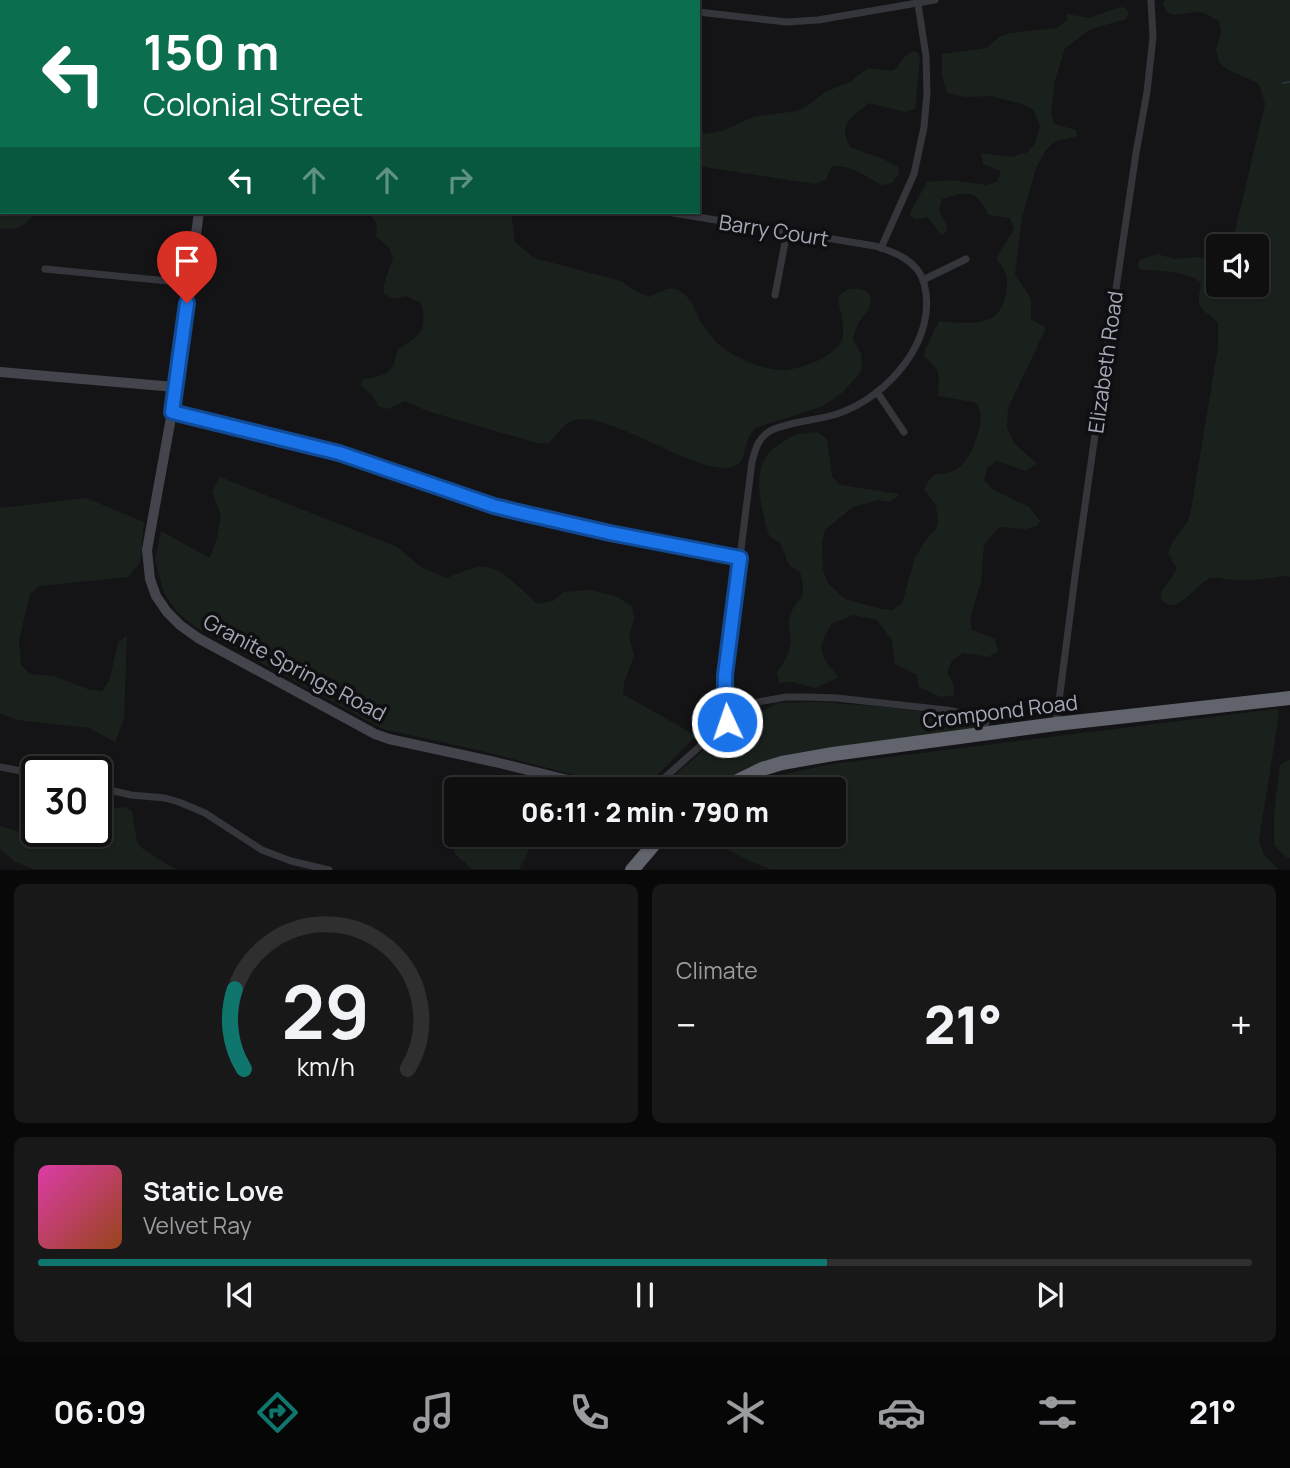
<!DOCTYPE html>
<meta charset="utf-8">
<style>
:root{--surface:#0f0f10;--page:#181819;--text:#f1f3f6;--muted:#9b9c9f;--line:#2f2f30;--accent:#0f766e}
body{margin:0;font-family:Manrope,sans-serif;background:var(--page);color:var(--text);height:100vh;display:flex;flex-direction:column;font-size:26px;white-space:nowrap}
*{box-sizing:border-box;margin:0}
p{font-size:23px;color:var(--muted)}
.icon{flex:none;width:38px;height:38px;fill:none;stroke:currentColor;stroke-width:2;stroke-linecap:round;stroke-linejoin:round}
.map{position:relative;height:870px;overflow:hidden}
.drawer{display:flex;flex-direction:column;gap:14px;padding:14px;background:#080809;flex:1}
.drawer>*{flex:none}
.guide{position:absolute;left:0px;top:0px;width:700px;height:214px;box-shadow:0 2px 5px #0004,0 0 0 2px var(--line);background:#0b6e4f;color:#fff;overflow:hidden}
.controls{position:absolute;left:1206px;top:234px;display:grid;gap:14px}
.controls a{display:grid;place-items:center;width:63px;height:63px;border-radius:7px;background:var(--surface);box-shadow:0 2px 5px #0004,0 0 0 2px var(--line);font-size:35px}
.speed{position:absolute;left:21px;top:756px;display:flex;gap:14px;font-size:35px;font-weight:700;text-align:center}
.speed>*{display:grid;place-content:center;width:91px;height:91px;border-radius:50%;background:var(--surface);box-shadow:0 2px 5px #0004,0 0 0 2px var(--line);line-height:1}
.speed .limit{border:4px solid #111;border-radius:10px;background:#fff;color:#111}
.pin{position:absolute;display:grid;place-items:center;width:60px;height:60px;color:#fff;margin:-72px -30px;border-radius:50% 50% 50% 0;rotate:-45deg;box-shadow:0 0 7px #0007}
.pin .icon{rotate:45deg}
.me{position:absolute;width:77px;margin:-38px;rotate:357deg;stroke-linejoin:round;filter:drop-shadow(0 0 5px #0008)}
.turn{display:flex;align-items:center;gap:24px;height:147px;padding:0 28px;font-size:32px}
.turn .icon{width:91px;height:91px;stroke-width:2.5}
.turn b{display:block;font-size:49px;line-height:60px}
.lanes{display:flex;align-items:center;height:66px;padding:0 28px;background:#0003;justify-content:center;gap:35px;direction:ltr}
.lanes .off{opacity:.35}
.big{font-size:52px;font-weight:800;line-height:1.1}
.drawer .card{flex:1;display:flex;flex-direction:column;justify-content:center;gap:10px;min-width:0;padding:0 24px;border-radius:10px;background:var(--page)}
.drawer .dial{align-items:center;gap:0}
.dial svg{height:182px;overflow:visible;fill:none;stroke:var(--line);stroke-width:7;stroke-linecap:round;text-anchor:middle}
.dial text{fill:var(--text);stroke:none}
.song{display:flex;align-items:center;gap:21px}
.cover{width:84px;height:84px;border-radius:10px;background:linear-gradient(135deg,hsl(320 70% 55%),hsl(20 70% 35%))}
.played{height:7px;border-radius:4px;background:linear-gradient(90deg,var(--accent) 65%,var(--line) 65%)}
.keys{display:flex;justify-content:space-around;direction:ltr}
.heat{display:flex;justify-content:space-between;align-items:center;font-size:38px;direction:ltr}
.drawer .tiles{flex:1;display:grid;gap:14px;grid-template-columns:1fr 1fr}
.card:last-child{grid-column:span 2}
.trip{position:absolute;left:444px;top:777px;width:402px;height:70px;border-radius:7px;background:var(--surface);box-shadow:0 2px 5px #0004,0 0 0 2px var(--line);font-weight:800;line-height:70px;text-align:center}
.tab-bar{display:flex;height:112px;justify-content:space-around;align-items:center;background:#060606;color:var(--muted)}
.tab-bar .icon{width:49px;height:49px}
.tab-bar .current{color:var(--accent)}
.tab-bar b{font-size:32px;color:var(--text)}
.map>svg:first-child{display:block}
.green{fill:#1a211c}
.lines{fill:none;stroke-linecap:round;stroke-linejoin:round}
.stream{stroke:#29323b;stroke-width:2}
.street{stroke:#35363c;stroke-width:7}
.secondary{stroke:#43444c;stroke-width:10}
.highway{stroke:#61636d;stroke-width:14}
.route-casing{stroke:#114b97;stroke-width:18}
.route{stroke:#1a73e8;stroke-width:12}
.labels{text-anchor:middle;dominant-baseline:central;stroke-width:7;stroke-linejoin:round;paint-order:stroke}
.street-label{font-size:21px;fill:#a5a9b8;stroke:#0f0f11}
</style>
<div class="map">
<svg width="1290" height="870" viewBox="0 0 1290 870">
<rect width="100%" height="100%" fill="#141416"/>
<g class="green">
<path d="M1165 0H1290V577L1284 576C1263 579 1246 582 1224 579 1219 578 1214 577 1208 579 1194 586 1176 619 1160 598L1162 591 1177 569 1168 553C1172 539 1185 529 1190 516L1218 347V323C1199 305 1196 311 1201 283 1188 270 1157 271 1140 270L1137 265 1140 260 1157 254 1175 259 1193 257 1212 259 1218 256V285H1256V247H1228L1235 231 1265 104 1260 86 1256 82 1228 70 1219 62 1216 50 1221 32 1219 21C1213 18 1204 12 1198 12 1185 11 1169 23 1163 4Z"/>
<path d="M1120 7 1126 8 1129 13 1126 19 1091 29 1065 48 1055 81 1051 113 1054 124 1076 130 1077 136 1054 142 1045 151 1036 168 1022 218 1015 274 1031 299V319L1046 328 1008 408 1007 428 1014 443 1037 464 1026 471 997 461 987 468 984 480 992 489 1029 507 1040 521 1037 526 1025 529 999 527 984 545 981 582 970 618 972 630 995 639 998 651 988 657 963 653 952 661 947 672 953 683 954 695 941 697 919 687 917 675 895 664 892 640 877 620 853 615 831 624 825 635 821 647 824 659 838 677 816 688 792 682 779 683 777 672C784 663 790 653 791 641 791 633 787 627 789 619 796 595 809 604 800 572L789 565 780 543 769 536C761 506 747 463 780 444 784 441 790 437 795 435 801 433 810 433 817 432L827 439 832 476 840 485 900 494 890 502 878 500 853 507 825 530 822 543 823 570 827 582 845 599 881 609 893 610 902 603 915 558 927 538 936 529 938 522 936 505 924 490C935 466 938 478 955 470 970 463 981 431 981 415 981 414 978 405 978 404L973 402 938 396C939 373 942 372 924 356L925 350 939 321C967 323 1001 330 1006 293 1009 274 1007 274 996 258L1014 229 1010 218 988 215C977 188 968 191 942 199L939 210 947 226 946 232 941 235 928 217 916 219 910 216 911 211 927 182 952 180 986 185 997 182 1001 171 983 164 981 153 1011 157 1028 152 1035 143 1040 125 1033 110 1022 104 991 96 965 97 947 93 942 76V54L987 48 999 37 1010 33 1057 28 1067 20V14L1089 18Z"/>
<path d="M914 51 918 53 920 59 915 109 905 112 869 103C852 117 837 124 850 147L883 159 898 167 899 173 892 183 881 185C868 177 848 163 832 167L826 179 815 184 698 166V131L705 134 722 131 753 117 797 111 807 106 825 92 850 82 868 68 892 71 896 69 905 56Z"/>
<path d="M0 128H2V212H36C24 226 19 231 0 228Z"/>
<path d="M367 212H511L515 242 534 258 621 281 637 292 649 297C658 293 668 285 678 290 693 298 695 312 702 324 708 333 715 342 723 348 738 359 770 373 788 370 806 366 834 358 842 339 844 334 843 324 842 318 842 312 837 303 839 297 844 285 871 285 871 301 871 309 862 317 858 324 856 329 854 334 853 339L861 354 862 367 860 373 843 392 823 406 755 428C753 431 750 434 749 437 745 444 745 456 740 462 714 490 609 406 572 421 563 424 555 437 549 443H537L427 411 405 401 388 409 378 406 373 396 360 385 363 379C388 375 392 375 398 349 420 336 428 330 421 303L406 296 394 299 384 294V284L393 258 389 248 376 236C378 224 376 220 367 212Z"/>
<path d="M220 477 397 547 421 567 446 578C456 575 467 569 478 567 501 564 521 591 538 604L553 601 564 592 589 590 615 596 632 606 634 619 629 636 634 656 624 683 623 694 696 736 643 789H629L478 750 383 729 194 626 177 612 164 593 155 560 161 531 210 558 217 538 221 515 212 492Z"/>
<polygon points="86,498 144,522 140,563 128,577 39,586 30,594 19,641 21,665 30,674 54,676 90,690 102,691 109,681 118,643 127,635 124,719 115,742 89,728 17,720 0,713 0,508"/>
<path d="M819 702C873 706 928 709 981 724L982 728 792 754 745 769 708 789H659L706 748 742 721 778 703Z"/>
<polygon points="1277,709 1279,715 1259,840 1264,855 1278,869 771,869 751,862 708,839 703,835 835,835 835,789 748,789 766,778 832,764"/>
<polygon points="1288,760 1290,760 1290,858 1286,857 1274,845 1274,814 1280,765"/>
<path d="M124 807 132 811 137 842 144 850 175 869H34L15 862 0 849V826L80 850C100 846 105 825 114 808Z"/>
<polygon points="485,835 532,835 530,848 519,869 472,869 454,853 456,841"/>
</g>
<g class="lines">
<polyline class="stream" points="1283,83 1290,82"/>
<g class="street">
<polyline points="605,0 618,2"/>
<polyline points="93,2 93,0"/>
<polyline points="698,12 786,22 818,20 935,0"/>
<polyline points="0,69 2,70"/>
<path d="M667 212 875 246C895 252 918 261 924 283 939 339 888 397 837 414 819 420 786 422 770 431 758 438 755 450 752 462L725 675V699L727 722"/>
<polyline points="881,248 914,174 924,127 927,93 926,56 918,4 916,0"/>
<polyline points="45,269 189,283"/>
<polyline points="923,280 966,259"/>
<polyline points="775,295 787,232"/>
<polyline points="877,392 904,432"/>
<polyline points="172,412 339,453 494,506 527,514 609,533 740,558"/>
<polyline points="1056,724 1076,569 1108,343 1136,153 1147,92 1153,37 1151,0"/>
<polyline points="0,767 37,774"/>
<polyline points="96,787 131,795 165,798 179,802 205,813 262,850 291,861 329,870"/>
<polyline points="652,789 727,722 740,712 758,702 786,697 806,697 837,698 946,710 973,715 986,723"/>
</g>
<g class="secondary">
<polyline points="40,0 43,2"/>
<polyline points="228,2 228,0"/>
<polyline points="199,212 172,412 147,550 150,579 156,596 167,612 180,625 198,638 375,734 389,739 495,762 604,789"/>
<polyline points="0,372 175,387"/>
</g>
<g class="highway">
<polyline points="721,789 762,769 782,763 833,754 1056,724 1290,698"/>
<polyline points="632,870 662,835"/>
</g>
</g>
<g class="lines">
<g class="route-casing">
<polyline id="route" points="187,303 172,412 339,453 494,506 527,514 610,533 740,558 725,675 725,699 727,722"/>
</g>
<use href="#route" class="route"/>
</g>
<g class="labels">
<g class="street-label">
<text transform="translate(774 230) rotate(9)">Barry Court</text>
<text transform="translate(1105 362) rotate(-82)">Elizabeth Road</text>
<text transform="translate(295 667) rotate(28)">Granite Springs Road</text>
<text transform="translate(1000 711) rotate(-7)">Crompond Road</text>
</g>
</g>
</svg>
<div class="controls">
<a><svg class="icon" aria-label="sound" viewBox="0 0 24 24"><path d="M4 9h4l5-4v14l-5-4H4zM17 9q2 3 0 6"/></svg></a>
</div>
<div class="speed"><div class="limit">30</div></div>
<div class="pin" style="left:187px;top:303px;background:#d93025"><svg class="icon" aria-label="arrive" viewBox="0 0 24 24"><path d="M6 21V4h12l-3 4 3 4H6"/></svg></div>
<svg class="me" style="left:727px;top:722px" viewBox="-20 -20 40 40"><circle r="17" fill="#1a73e8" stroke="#fff" stroke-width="3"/><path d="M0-11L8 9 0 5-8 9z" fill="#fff"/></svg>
<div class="trip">06:11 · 2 min · 790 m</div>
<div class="guide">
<div class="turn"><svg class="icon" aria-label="left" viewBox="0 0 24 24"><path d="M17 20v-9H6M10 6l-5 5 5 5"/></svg><div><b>150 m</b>Colonial Street</div></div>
<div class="lanes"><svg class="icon" aria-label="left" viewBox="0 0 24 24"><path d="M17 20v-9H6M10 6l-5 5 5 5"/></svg><svg class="icon off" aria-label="ahead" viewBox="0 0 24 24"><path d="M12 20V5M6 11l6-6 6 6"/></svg><svg class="icon off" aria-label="ahead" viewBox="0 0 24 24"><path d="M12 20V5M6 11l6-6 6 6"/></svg><svg class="icon off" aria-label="right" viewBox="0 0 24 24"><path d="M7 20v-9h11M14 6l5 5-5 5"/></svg></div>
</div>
</div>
<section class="drawer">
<div class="tiles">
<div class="card dial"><svg viewBox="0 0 100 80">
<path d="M14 69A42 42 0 1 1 86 69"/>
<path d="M14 69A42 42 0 0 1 10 34" stroke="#0f766e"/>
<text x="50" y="56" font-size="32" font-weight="700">29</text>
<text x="50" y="72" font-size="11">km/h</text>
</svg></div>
<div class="card"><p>Climate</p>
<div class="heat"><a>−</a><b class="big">21°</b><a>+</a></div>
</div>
<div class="card">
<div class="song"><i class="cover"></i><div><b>Static Love</b><p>Velvet Ray</p></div></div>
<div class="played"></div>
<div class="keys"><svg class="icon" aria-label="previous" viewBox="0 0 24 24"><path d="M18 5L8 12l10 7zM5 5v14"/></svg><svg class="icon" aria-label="pause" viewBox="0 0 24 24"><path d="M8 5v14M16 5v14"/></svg><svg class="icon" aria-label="next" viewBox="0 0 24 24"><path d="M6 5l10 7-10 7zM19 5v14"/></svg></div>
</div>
</div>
</section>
<nav class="tab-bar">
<b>06:09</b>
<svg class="icon current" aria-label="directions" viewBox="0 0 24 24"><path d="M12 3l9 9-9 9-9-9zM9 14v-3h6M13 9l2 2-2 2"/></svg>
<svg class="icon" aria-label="music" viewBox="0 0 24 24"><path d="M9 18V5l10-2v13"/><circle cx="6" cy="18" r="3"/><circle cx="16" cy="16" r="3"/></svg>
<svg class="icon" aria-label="phone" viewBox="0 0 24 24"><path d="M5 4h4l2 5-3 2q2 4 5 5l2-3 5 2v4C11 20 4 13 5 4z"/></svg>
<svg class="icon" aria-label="climate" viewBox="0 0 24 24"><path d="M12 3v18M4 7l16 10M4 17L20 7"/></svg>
<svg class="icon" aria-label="car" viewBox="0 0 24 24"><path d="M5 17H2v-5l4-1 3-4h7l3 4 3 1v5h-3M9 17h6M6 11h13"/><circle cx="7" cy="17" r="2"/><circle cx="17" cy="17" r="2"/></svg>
<svg class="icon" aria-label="filters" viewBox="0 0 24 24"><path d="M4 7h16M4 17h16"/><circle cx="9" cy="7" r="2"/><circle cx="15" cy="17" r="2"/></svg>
<b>21°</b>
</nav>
